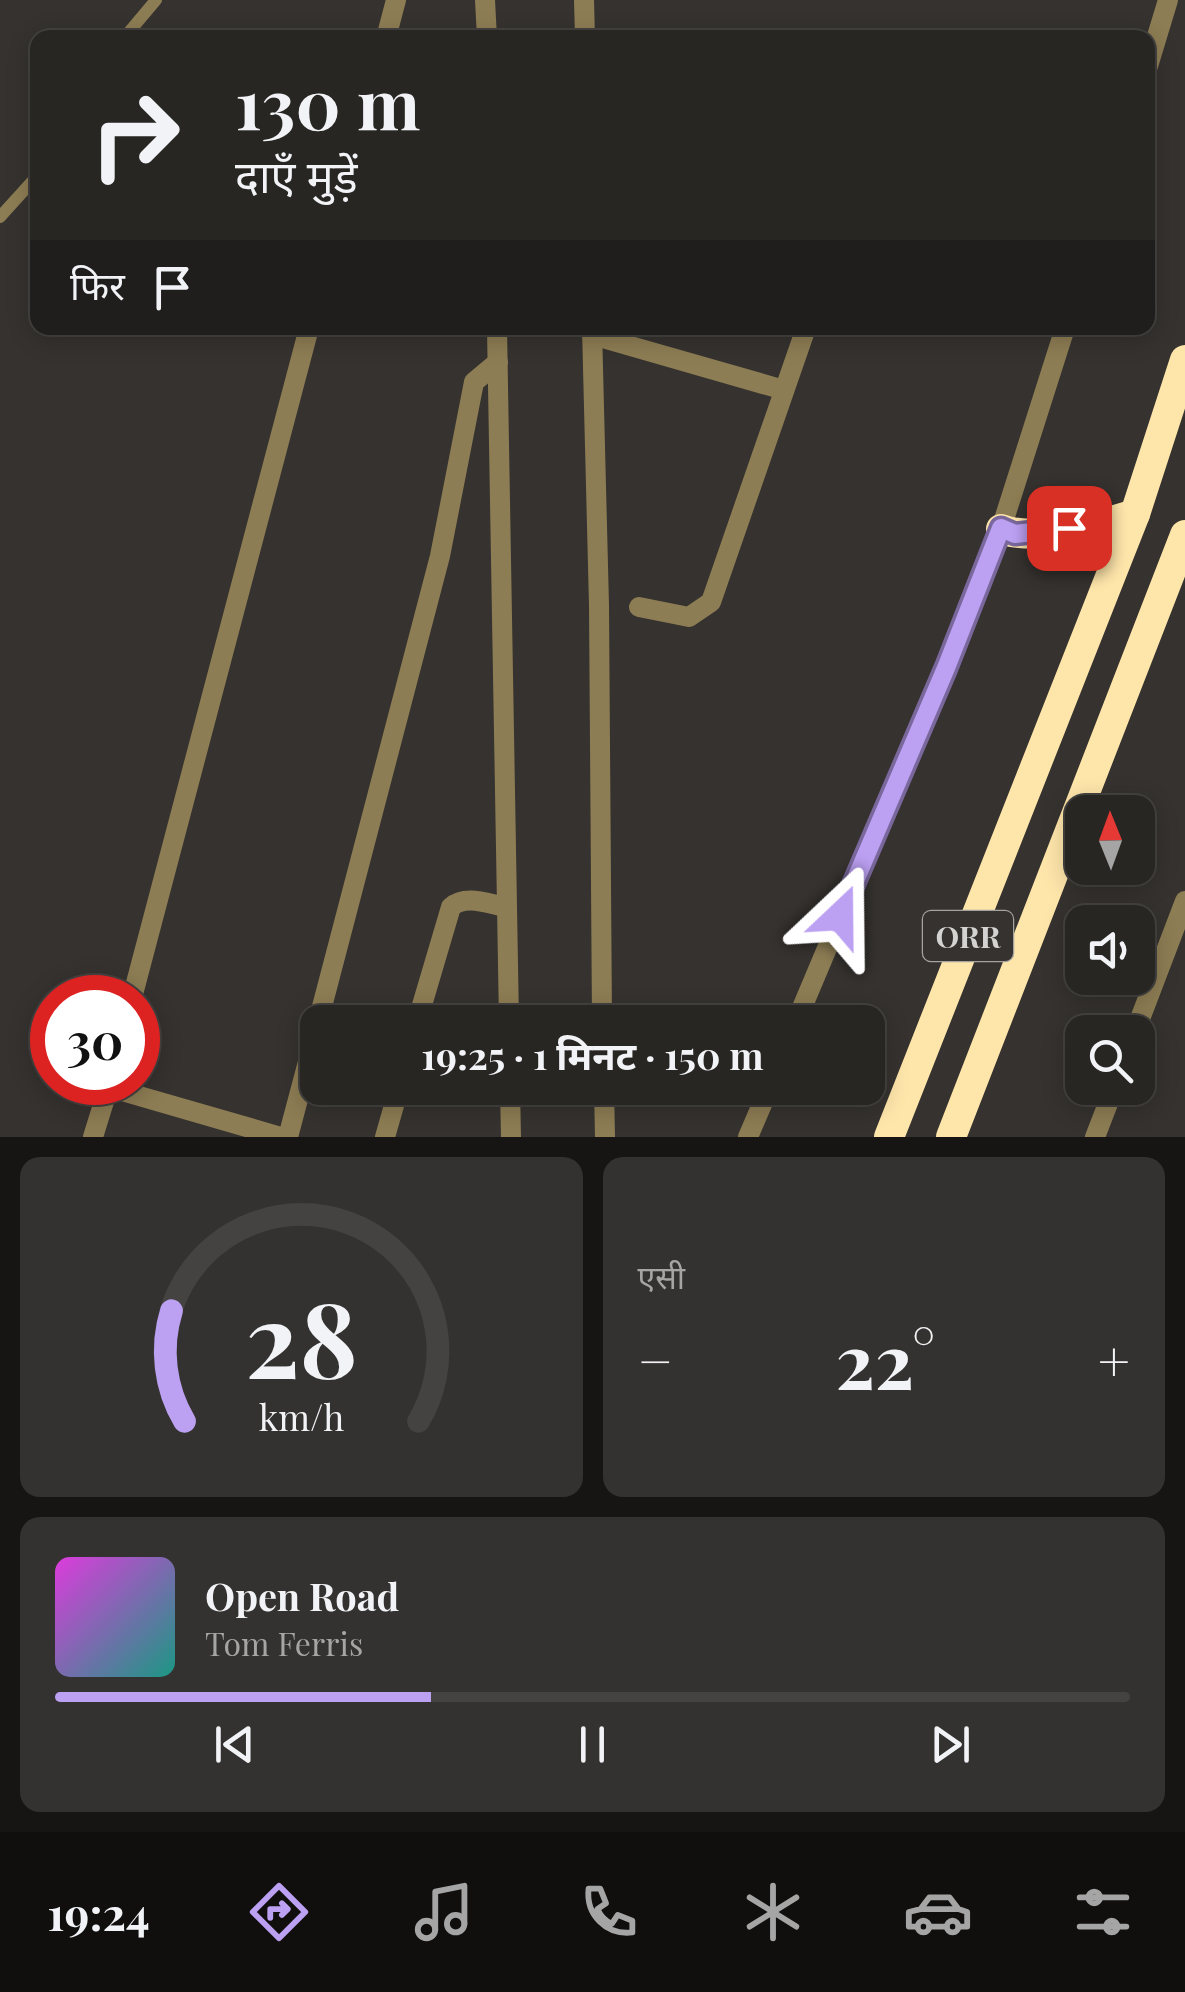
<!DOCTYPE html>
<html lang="hi">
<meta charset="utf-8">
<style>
:root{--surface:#282623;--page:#343230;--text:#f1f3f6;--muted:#a5a5a6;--line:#444341;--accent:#bca0f2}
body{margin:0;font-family:"Playfair Display","Noto Sans Devanagari",serif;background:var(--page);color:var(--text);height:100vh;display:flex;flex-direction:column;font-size:38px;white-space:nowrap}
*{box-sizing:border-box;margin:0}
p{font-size:32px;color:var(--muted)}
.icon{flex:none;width:55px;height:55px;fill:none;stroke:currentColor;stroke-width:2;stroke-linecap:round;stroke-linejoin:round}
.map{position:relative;height:1137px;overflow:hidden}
.drawer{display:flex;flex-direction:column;gap:20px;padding:20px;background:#161513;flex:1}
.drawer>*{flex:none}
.top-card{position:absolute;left:30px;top:30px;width:1125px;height:305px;border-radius:20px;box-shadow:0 5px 25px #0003,0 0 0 2px var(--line);background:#282623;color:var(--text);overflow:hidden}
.needle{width:65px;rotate:359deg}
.fabs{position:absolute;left:1065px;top:795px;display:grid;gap:20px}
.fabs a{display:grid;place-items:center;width:90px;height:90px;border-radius:20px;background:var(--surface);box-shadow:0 5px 25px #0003,0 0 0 2px var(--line);font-size:50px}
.speed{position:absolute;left:30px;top:975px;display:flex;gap:20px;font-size:50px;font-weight:700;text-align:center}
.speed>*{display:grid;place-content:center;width:130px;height:130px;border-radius:50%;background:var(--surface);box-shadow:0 5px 25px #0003,0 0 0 2px var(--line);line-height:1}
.speed .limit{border:15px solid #d22;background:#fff;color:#111}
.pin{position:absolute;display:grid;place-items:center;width:85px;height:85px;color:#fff;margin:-42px;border-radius:20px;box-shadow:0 5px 15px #0006}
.me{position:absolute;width:110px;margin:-55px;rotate:23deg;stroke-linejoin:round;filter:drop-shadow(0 0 8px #0008)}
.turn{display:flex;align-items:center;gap:35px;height:210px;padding:0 40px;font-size:45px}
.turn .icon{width:130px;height:130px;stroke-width:2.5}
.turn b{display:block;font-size:70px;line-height:85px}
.then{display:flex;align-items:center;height:95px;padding:0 40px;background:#0003;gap:20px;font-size:38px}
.big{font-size:75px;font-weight:700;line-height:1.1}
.drawer .widget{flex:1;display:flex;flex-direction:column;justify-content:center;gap:15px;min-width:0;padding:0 35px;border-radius:20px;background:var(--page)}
.drawer .dial{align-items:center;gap:0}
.dial svg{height:260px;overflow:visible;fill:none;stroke:var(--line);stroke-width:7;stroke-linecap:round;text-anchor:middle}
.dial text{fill:var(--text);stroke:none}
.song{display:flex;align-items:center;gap:30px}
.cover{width:120px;height:120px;border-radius:15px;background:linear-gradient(135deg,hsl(300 70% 55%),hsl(170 70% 35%))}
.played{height:10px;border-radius:5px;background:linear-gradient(90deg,var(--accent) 35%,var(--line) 35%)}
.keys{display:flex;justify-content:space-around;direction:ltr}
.heat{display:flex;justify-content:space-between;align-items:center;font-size:55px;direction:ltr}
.drawer .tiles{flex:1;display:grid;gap:20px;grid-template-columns:1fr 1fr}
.widget:last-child{grid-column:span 2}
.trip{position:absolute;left:300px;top:1005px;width:585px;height:100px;border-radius:20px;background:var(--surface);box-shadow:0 5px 25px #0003,0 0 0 2px var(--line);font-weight:700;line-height:100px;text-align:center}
.dock{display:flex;height:160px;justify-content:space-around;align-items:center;background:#100f0e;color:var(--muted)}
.dock .icon{width:70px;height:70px}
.dock .current{color:var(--accent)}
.dock b{font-size:45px;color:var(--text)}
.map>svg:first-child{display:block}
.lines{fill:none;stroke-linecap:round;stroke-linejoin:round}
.service{stroke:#8d7d54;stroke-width:12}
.minor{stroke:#8d7d54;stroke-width:20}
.motorway{stroke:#fee5aa;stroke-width:30}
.route-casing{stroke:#7a689d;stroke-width:25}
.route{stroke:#bca0f2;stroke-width:18}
.labels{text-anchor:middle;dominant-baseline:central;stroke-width:10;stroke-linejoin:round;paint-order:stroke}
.shield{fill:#35322f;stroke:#a5a3a0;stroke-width:2.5}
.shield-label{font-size:30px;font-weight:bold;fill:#d5d3d1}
</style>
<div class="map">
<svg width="1185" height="1137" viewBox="0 0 1185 1137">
<rect width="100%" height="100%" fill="#35322f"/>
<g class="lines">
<g class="service">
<polyline points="124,38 156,0"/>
<polyline points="0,217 38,175"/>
</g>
<g class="minor">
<polyline points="485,0 487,38"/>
<polyline points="584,0 585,38"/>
<polyline points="386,38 396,0"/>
<polyline points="1148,66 1168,0"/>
<polyline points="497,328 509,1022"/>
<polyline points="592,328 599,605 602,1022"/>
<polyline points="592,335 784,390"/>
<polyline points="639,607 689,617 711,602 806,328"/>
<polyline points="132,998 309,328"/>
<polyline points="318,1022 440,556 474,382 498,362"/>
<path d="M417 1022 451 907C466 894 488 904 506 907"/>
<polyline points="796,1022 945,668 1001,529 1065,328"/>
<polyline points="1135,1032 1185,901"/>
<polyline points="108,1087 281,1137"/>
<polyline points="510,1088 511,1137"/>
<polyline points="604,1088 605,1137"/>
<polyline points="93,1137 110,1082"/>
<polyline points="288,1137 318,1024"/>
<polyline points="385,1137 399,1088"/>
<polyline points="748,1137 769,1088"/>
<polyline points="1095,1137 1114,1088"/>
</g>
<g class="motorway">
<path d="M1001 529C1034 542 1100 525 1135 514"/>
<polyline points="889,1137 1135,514 1185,360"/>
<polyline points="951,1137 1185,535"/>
</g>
</g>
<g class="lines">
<g class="route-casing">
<polyline id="route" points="840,916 946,668 1001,528 1015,534 1069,528"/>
</g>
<use href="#route" class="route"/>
</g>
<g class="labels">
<rect class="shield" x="923" y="911" width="90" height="50" rx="8"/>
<g class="shield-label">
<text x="968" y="936">ORR</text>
</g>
</g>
</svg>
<div class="fabs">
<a><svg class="needle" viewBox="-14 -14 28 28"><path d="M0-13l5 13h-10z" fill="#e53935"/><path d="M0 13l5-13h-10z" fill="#a5a5a6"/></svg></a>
<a><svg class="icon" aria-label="sound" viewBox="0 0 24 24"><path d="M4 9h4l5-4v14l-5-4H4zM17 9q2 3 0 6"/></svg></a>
<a><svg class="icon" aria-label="search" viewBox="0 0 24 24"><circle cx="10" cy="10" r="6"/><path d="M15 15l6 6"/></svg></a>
</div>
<div class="speed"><div class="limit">30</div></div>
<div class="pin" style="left:1069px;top:528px;background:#d93025"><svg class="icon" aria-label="arrive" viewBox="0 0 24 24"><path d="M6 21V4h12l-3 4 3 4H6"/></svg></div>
<svg class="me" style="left:840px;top:916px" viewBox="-20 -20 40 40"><path d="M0-17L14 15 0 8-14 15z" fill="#bca0f2" stroke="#fff" stroke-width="4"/></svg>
<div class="trip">19:25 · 1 मिनट · 150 m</div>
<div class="top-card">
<div class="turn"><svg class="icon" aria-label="right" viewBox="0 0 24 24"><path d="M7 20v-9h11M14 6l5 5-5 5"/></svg><div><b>130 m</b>दाएँ मुड़ें</div></div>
<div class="then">फिर<svg class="icon" aria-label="arrive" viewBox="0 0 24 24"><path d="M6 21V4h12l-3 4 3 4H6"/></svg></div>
</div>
</div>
<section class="drawer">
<div class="tiles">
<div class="widget dial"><svg viewBox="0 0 100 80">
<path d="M14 69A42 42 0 1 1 86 69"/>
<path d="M14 69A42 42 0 0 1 10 35" stroke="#bca0f2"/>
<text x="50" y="56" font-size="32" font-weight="700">28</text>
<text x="50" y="72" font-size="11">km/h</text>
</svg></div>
<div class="widget"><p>एसी</p>
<div class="heat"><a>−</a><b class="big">22°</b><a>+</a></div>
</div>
<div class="widget">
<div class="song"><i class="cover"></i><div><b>Open Road</b><p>Tom Ferris</p></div></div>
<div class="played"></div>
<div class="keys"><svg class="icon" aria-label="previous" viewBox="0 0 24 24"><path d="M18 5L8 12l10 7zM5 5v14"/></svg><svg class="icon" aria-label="pause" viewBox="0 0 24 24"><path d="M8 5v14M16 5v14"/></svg><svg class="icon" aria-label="next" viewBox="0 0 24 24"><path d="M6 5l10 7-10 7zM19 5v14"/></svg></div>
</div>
</div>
</section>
<nav class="dock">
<b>19:24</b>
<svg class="icon current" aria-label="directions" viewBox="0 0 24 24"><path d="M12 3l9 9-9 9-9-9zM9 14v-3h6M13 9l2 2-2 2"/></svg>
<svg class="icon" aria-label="music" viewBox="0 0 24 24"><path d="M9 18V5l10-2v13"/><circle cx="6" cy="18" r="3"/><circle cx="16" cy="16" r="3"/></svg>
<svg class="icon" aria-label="phone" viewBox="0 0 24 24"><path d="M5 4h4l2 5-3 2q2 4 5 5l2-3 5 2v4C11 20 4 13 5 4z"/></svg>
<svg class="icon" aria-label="climate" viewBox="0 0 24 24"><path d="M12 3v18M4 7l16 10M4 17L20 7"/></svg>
<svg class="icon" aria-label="car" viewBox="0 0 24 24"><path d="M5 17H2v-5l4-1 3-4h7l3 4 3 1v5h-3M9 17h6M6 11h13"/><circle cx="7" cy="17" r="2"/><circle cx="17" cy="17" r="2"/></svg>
<svg class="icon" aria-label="filters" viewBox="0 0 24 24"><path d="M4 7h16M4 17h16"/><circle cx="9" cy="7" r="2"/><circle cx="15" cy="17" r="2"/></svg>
</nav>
